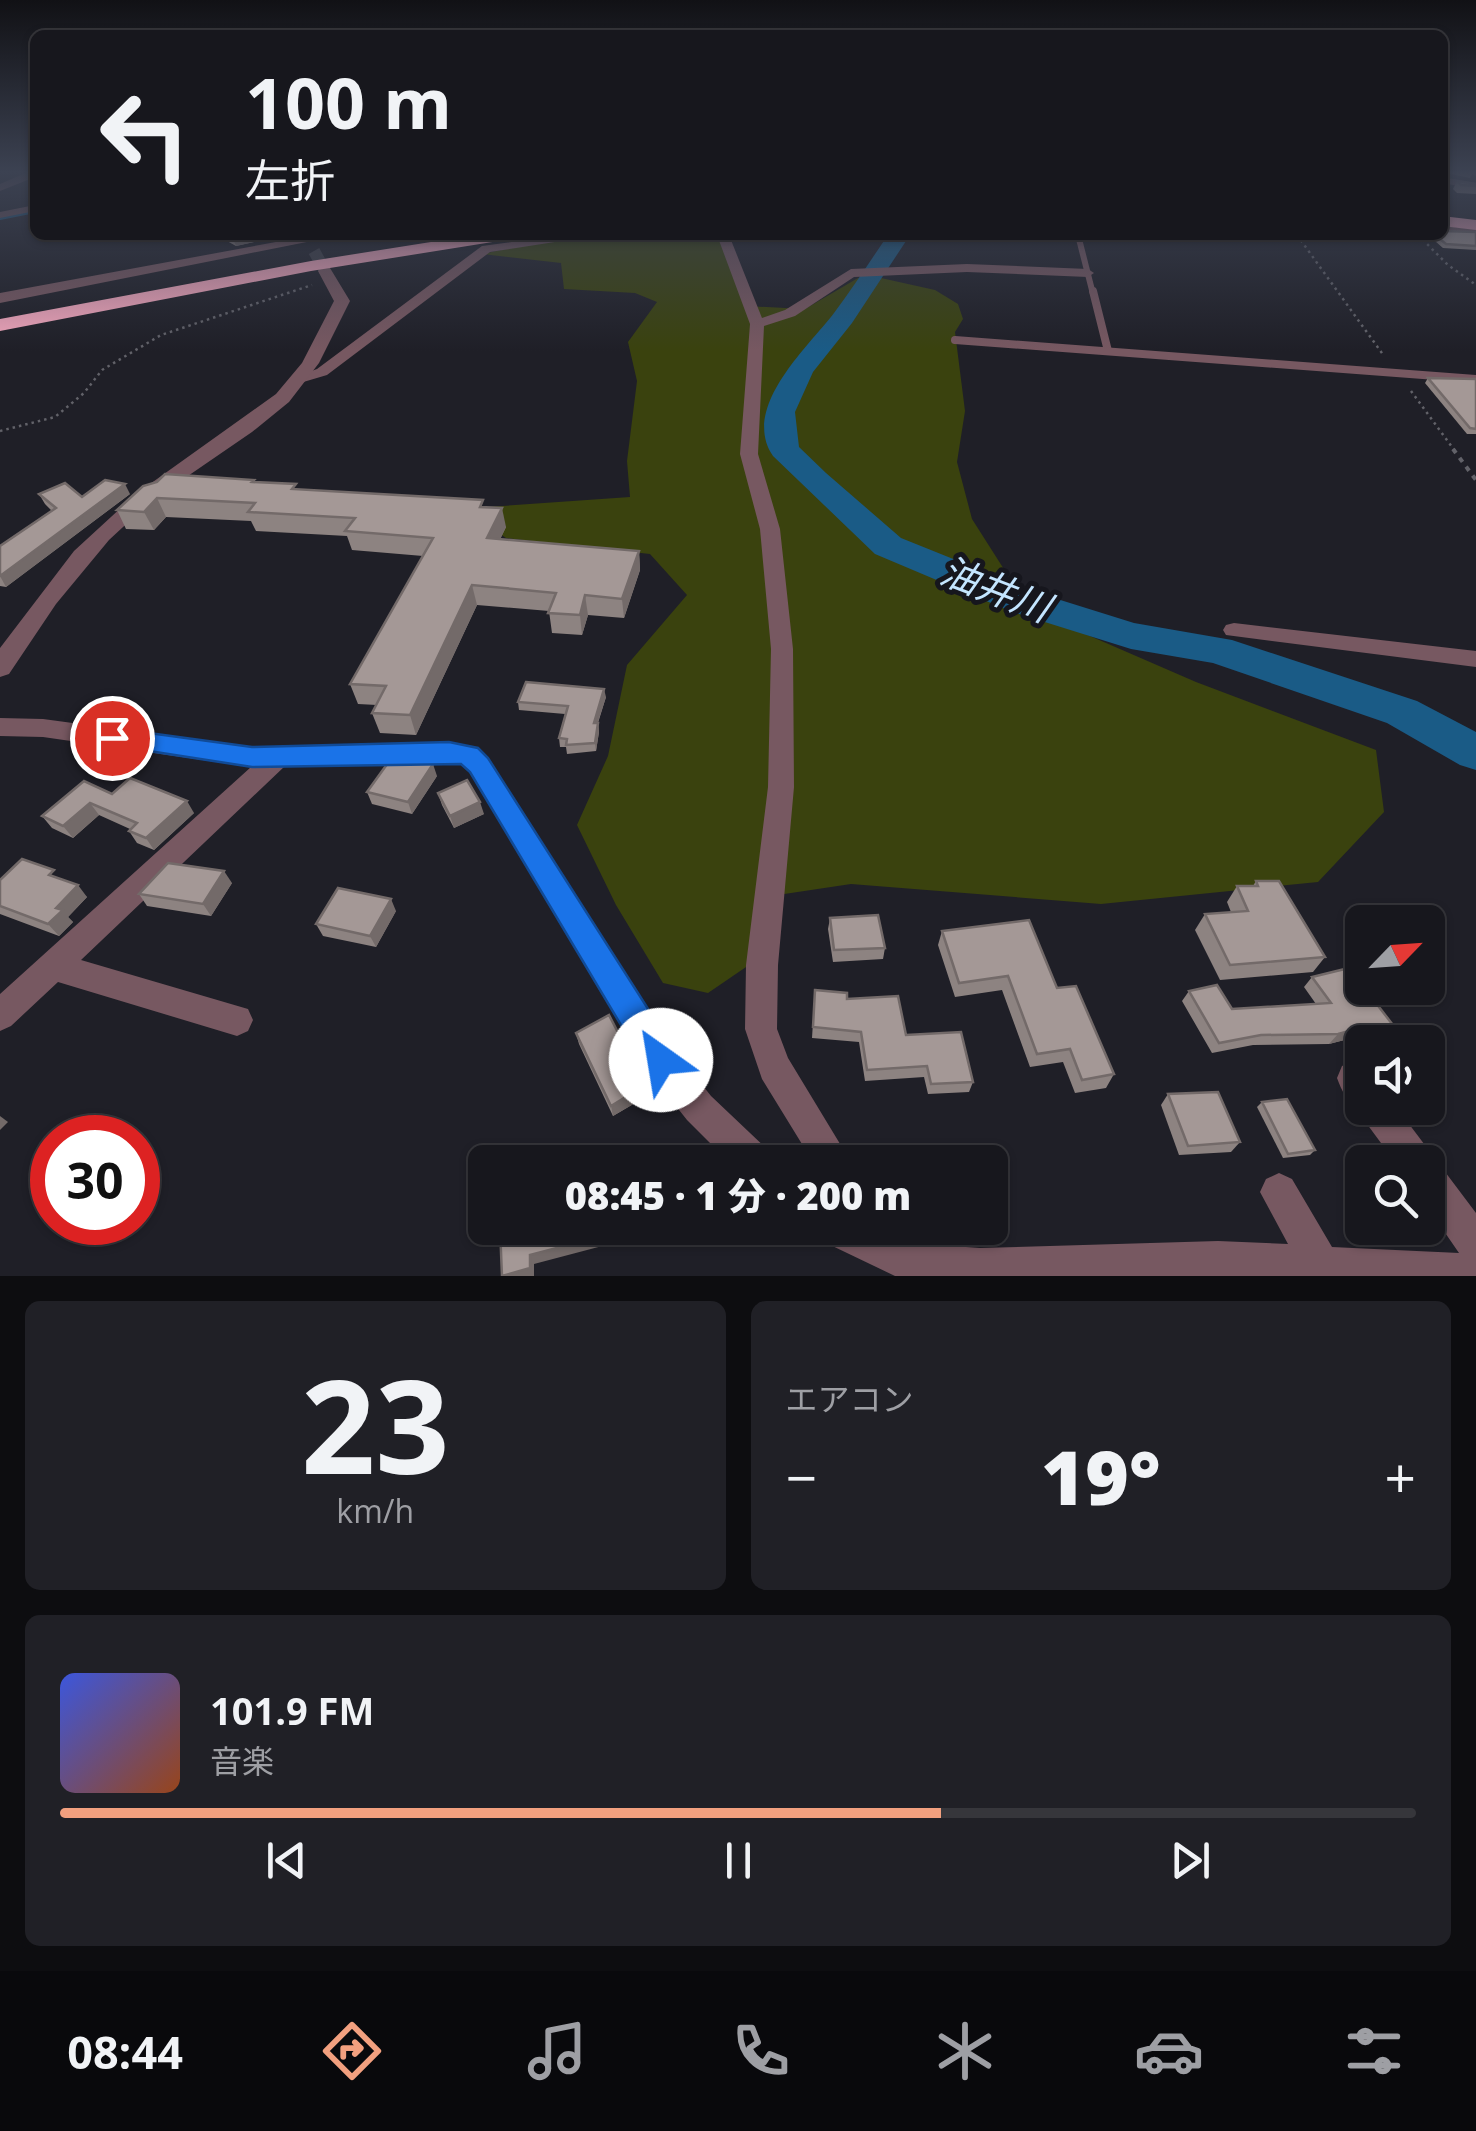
<!DOCTYPE html>
<html lang="ja">
<meta charset="utf-8">
<style>
:root{--surface:#17171d;--page:#202026;--text:#f1f3f6;--muted:#9e9fa4;--line:#36363b;--accent:#f2a07f}
body{margin:0;font-family:"Open Sans","Noto Sans JP",sans-serif;background:var(--page);color:var(--text);height:100vh;display:flex;flex-direction:column;font-size:38px;white-space:nowrap}
*{box-sizing:border-box;margin:0}
p{font-size:32px;color:var(--muted)}
.icon{flex:none;width:55px;height:55px;fill:none;stroke:currentColor;stroke-width:2;stroke-linecap:round;stroke-linejoin:round}
.map{position:relative;height:1276px;overflow:hidden}
.panel{display:flex;flex-direction:column;gap:25px;padding:25px;background:#0d0d10;flex:1}
.panel>*{flex:none}
.hud{position:absolute;left:30px;top:30px;width:1418px;height:210px;border-radius:15px;box-shadow:0 2px 8px #0004,0 0 0 2px var(--line);background:#17171d;color:var(--text);overflow:hidden}
.needle{width:65px;rotate:65deg}
.tools{position:absolute;left:1345px;top:905px;display:grid;gap:20px}
.tools a{display:grid;place-items:center;width:100px;height:100px;border-radius:15px;background:var(--surface);box-shadow:0 2px 8px #0004,0 0 0 2px var(--line);font-size:50px}
.speed{position:absolute;left:30px;top:1115px;display:flex;gap:20px;font-size:50px;font-weight:700;text-align:center}
.speed>*{display:grid;place-content:center;width:130px;height:130px;border-radius:50%;background:var(--surface);box-shadow:0 2px 8px #0004,0 0 0 2px var(--line);line-height:1}
.speed .limit{border:15px solid #d22;background:#fff;color:#111}
.pin{position:absolute;display:grid;place-items:center;width:85px;height:85px;color:#fff;margin:-42px;border:5px solid #fff;border-radius:50%;box-shadow:0 2px 10px #0007}
.me{position:absolute;width:110px;margin:-55px;rotate:328deg;stroke-linejoin:round;filter:drop-shadow(0 0 8px #0008)}
.turn{display:flex;align-items:center;gap:35px;height:210px;padding:0 50px;font-size:45px}
.turn .icon{width:130px;height:130px;stroke-width:2.5}
.turn b{display:block;font-size:70px;line-height:85px}
.big{font-size:75px;font-weight:800;line-height:1.1}
.panel .card{flex:1;display:flex;flex-direction:column;justify-content:center;gap:15px;min-width:0;padding:0 35px;border-radius:15px;background:var(--page)}
.panel .dial{align-items:center;gap:0}
.dial b{font-size:130px;line-height:1}
.song{display:flex;align-items:center;gap:30px}
.cover{width:120px;height:120px;border-radius:15px;background:linear-gradient(135deg,hsl(230 70% 55%),hsl(20 70% 35%))}
.played{height:10px;border-radius:5px;background:linear-gradient(90deg,var(--accent) 65%,var(--line) 65%)}
.keys{display:flex;justify-content:space-around;direction:ltr}
.heat{display:flex;justify-content:space-between;align-items:center;font-size:55px;direction:ltr}
.panel .tiles{flex:1;display:grid;gap:25px;grid-template-columns:1fr 1fr}
.card:last-child{grid-column:span 2}
.trip{position:absolute;left:468px;top:1145px;width:540px;height:100px;border-radius:15px;background:var(--surface);box-shadow:0 2px 8px #0004,0 0 0 2px var(--line);font-weight:800;line-height:100px;text-align:center}
.tabs{display:flex;height:160px;justify-content:space-around;align-items:center;background:#09090c;color:var(--muted)}
.tabs .icon{width:70px;height:70px}
.tabs .on{color:var(--accent)}
.tabs b{font-size:45px;color:var(--text)}
.map>svg:first-child{display:block}
.green{fill:#3a420e}
.lines{fill:none;stroke-linecap:round;stroke-linejoin:round}
.stream{stroke:#1a5b86;stroke-width:4}
.river{fill:#1a5b86;fill-rule:evenodd}
.tertiary-tunnel{stroke:#3d3d45;stroke-width:12;stroke-dasharray:12 6;stroke-linecap:butt}
.path-far1{stroke:#626269;stroke-width:2.5;stroke-dasharray:2.5 4;stroke-linecap:butt}
.path{stroke:#626269;stroke-width:4;stroke-dasharray:5 6;stroke-linecap:butt}
.service-far1{stroke:#775861;stroke-width:6}
.service{stroke:#775861;stroke-width:8}
.minor{fill:#775861;fill-rule:evenodd}
.tertiary{fill:#775861;fill-rule:evenodd}
.secondary{fill:#a97786;fill-rule:evenodd}
.motorway{fill:#f2a6bc;fill-rule:evenodd}
.wall{fill:#8d8381}
.shaded-wall{fill:#736a69}
.building{fill:#a49896;stroke:#736a69;stroke-width:2.5}
.route{fill:#1a73e8;stroke:#114b97;stroke-width:2.5}
.labels{text-anchor:middle;dominant-baseline:central;stroke-width:10;stroke-linejoin:round;paint-order:stroke}
.water-label{font-size:38px;font-style:italic;fill:#c4e5ff;stroke:#16161d}
</style>
<div class="map">
<svg width="1476" height="1276" viewBox="0 0 1476 1276">
<rect width="100%" height="100%" fill="#1f1f27"/>
<polygon class="green" points="574,235 726,237 746,306 805,309 858,278 872,276 935,290 958,304 963,319 955,332 965,411 957,462 972,519 1030,610 1196,682 1376,750 1384,812 1318,882 1101,904 851,884 771,896 749,965 708,993 663,983 616,905 577,825 608,756 627,665 687,595 650,554 506,538 481,521 488,507 630,497 627,461 637,381 628,342 657,302 635,293 564,289 561,263 482,254"/>
<g class="lines">
<polyline class="stream" points="0,218 35,211"/>
<path class="river" d="M888 235H910L852 323 813 372 795 412 799 447 826 473 901 538 1038 593 1134 623 1232 640 1417 701 1476 732V770L1460 765 1387 723 1213 663 1131 649 1010 611 875 554 773 456C740 408 808 347 834 313 853 288 870 261 888 235Z"/>
<polyline class="tertiary-tunnel" points="314,251 325,271"/>
<g class="path-far1">
<polyline points="163,235 167,239"/>
<polyline points="1297,235 1384,356"/>
<polyline points="1418,235 1448,265 1476,285"/>
<polyline points="1411,391 1455,451"/>
<polyline points="0,431 55,417 84,393 102,370 161,335 312,285"/>
</g>
<polyline class="path" points="1453,449 1476,480"/>
<g class="service-far1">
<polyline points="1442,229 1476,232"/>
<polyline points="1078,235 1093,294"/>
</g>
<g class="service">
<polyline points="1093,291 1108,351"/>
<polyline points="955,340 1476,379"/>
</g>
<g class="minor">
<polygon points="28,172 35,172 35,177 0,191 0,184"/>
<polygon points="1442,177 1476,183 1476,189 1442,183"/>
<polygon points="35,205 35,211 0,218 0,212"/>
<polygon points="233,235 263,235 257,239"/>
<polygon points="566,235 600,235 490,252 327,375 300,383 292,378 317,369 482,246"/>
<polygon points="717,235 729,235 762,318 785,310 851,269 967,264 1088,269 1094,273 1088,277 967,272 854,277 795,316 764,326 758,454 780,529 793,649 794,787 778,965 777,1029 788,1058 851,1162 813,1162 762,1079 745,1029 746,965 768,787 771,649 760,529 740,454 750,324"/>
<polygon points="1234,623 1476,651 1476,667 1226,635 1223,630 1226,625"/>
<polygon points="0,718 43,719 251,747 449,742 477,748 488,758 673,1048 711,1096 767,1149 772,1162 729,1162 687,1120 649,1072 470,772 461,764 285,766 81,960 248,1009 253,1020 248,1031 237,1036 58,982 11,1026 0,1031 0,994 251,767 43,737 0,736"/>
<path d="M1354 1061 1362 1064V1108H1397L1476 1213V1276H895L822 1241 816 1228H877L910 1243 980 1248 1218 1241 1288 1244 1260 1192 1266 1179 1279 1173 1292 1179 1332 1247 1459 1253 1428 1208V1162H1395L1364 1120 1359 1106C1346 1101 1342 1091 1337 1078L1342 1066Z"/>
</g>
<g class="tertiary">
<polygon points="314,235 342,235 0,303 0,293"/>
<polygon points="320,268 330,268 350,301 319,363 289,402 252,432 150,502 109,540 56,604 9,674 0,677 0,648 74,551 136,494 276,394 302,363 334,301 318,271"/>
</g>
<polygon class="secondary" points="1469,172 1476,172 1476,176"/>
<g class="motorway">
<polygon points="1442,216 1476,220 1476,230 1442,226"/>
<polygon points="475,235 513,235 505,240 311,271 0,331 0,319 311,261"/>
</g>
</g>
<g class="wall">
<polygon points="1442,172 1473,172 1470,178"/>
<polygon points="1457,181 1476,184 1476,194 1457,193 1453,189"/>
<polygon points="1444,231 1476,232 1476,250 1443,248 1428,235 1442,235"/>
<polygon points="216,235 235,235 252,238 254,242 236,246"/>
<polygon points="1428,378 1476,379 1476,434 1467,434 1425,383"/>
<polygon points="255,483 297,489 485,507 506,527 500,539 639,551 640,570 624,618 588,615 582,635 552,633 549,611 477,605 416,735 380,733 372,713 377,705 358,704 350,684 423,556 352,550 347,536 256,531 251,521 166,517 154,530 126,529 117,510 143,486"/>
<polygon points="39,494 82,497 130,494 6,587 0,586 0,546 52,511 45,504"/>
<polygon points="606,697 598,723 599,732 596,751 567,754 566,747 560,747 559,738 565,714 519,710 518,702"/>
<polygon points="437,776 412,814 372,804 367,792"/>
<polygon points="438,793 484,814 454,828 442,805"/>
<polygon points="112,794 194,813 154,850 137,843 129,831 130,829 99,815 73,838 52,828 42,816"/>
<polygon points="61,879 87,897 68,917 73,922 59,936 0,914 0,880"/>
<polygon points="1256,881 1325,957 1313,972 1220,980 1195,930 1205,914 1231,912 1227,902 1237,886 1253,886"/>
<polygon points="232,883 211,916 147,906 139,894"/>
<polygon points="396,911 376,947 323,936 316,924"/>
<polygon points="830,918 885,948 883,959 833,962 828,929"/>
<polygon points="942,931 1057,988 1114,1074 1106,1088 1075,1093 1063,1062 1030,1067 1002,990 955,997 938,945"/>
<polygon points="1312,977 1406,1042 1362,1042 1362,1053 1352,1038 1329,1044 1253,1045 1212,1053 1182,1001 1189,991 1232,1009 1316,1004 1304,987"/>
<polygon points="815,990 847,999 906,1035 973,1082 969,1092 928,1094 924,1077 865,1081 859,1042 812,1038"/>
<polygon points="576,1033 645,1085 647,1096 613,1116 579,1044"/>
<polygon points="1168,1094 1240,1142 1231,1152 1179,1155 1161,1105"/>
<polygon points="1262,1102 1315,1150 1310,1155 1283,1158 1257,1107"/>
</g>
<g class="shaded-wall">
<polygon points="268,235 293,235 261,241 259,237"/>
<polygon points="252,238 254,242 236,246 234,241"/>
<polygon points="125,484 130,494 6,587 0,576"/>
<polygon points="157,498 166,517 154,530 144,512"/>
<polygon points="502,508 506,527 492,557 487,538"/>
<polygon points="639,551 640,570 624,618 622,599"/>
<polygon points="472,585 477,605 416,735 410,715"/>
<polygon points="585,595 588,615 582,635 580,615"/>
<polygon points="604,689 606,697 595,731 594,723"/>
<polygon points="598,723 599,732 596,751 595,743"/>
<polygon points="433,764 437,776 412,814 408,802"/>
<polygon points="187,801 194,813 154,850 146,838"/>
<polygon points="480,802 484,814 454,828 450,816"/>
<polygon points="90,803 99,815 73,838 63,826"/>
<polygon points="224,871 232,883 211,916 203,904"/>
<polygon points="78,885 87,897 68,917 73,922 59,936 48,924 56,908"/>
<polygon points="391,899 396,911 376,947 370,936"/>
<polygon points="1361,1028 1352,1038 1329,1044 1338,1034"/>
<polygon points="645,1085 647,1096 613,1116 611,1106"/>
<polygon points="0,1116 8,1122 0,1130"/>
<polygon points="604,1228 606,1245 534,1264 534,1276 502,1276 530,1255"/>
</g>
<g class="building">
<polygon points="1457,181 1476,184 1476,186 1461,185"/>
<polygon points="1442,231 1476,232 1476,246 1446,244 1435,235 1442,235"/>
<polygon points="223,235 235,235 252,238 234,241"/>
<polygon points="1428,378 1476,379 1476,429 1470,428"/>
<polygon points="165,474 254,480 252,482 296,484 292,489 483,500 480,507 502,508 487,538 639,551 622,599 585,595 580,615 548,613 556,593 472,585 410,715 372,713 386,686 350,684 433,538 345,531 355,518 248,512 255,503 157,498 144,512 117,510 143,486 157,482"/>
<polygon points="105,480 125,484 0,576 0,546 56,508 39,494 65,483 82,497"/>
<polygon points="526,682 604,689 594,723 598,723 595,743 566,745 567,739 559,738 568,706 518,702"/>
<polygon points="393,756 433,764 408,802 367,792"/>
<polygon points="130,778 187,801 146,838 129,831 137,823 90,803 63,826 42,816 84,781 112,794"/>
<polygon points="467,780 480,802 450,816 438,793"/>
<polygon points="22,859 54,870 49,875 78,885 56,908 63,910 48,924 0,906 0,880"/>
<polygon points="168,863 224,871 203,904 139,894"/>
<polygon points="1256,881 1279,881 1325,957 1230,965 1205,914 1248,911 1237,886 1258,886"/>
<polygon points="338,888 391,899 370,936 316,924"/>
<polygon points="878,915 885,948 834,950 830,918"/>
<polygon points="1029,920 1057,988 1076,986 1114,1074 1082,1080 1070,1049 1037,1054 1008,976 959,983 942,931"/>
<polygon points="1349,968 1406,1042 1372,1042 1361,1028 1338,1034 1261,1035 1219,1043 1189,991 1217,985 1232,1009 1331,1003 1312,977"/>
<polygon points="815,990 847,993 847,999 898,996 906,1035 961,1032 973,1082 931,1084 927,1066 867,1070 861,1032 813,1027"/>
<polygon points="609,1015 645,1085 611,1106 576,1033"/>
<polygon points="1218,1092 1240,1142 1188,1146 1168,1094"/>
<polygon points="1287,1099 1315,1150 1288,1154 1262,1102"/>
<polygon points="500,1228 602,1228 603,1236 530,1255 530,1268 502,1276"/>
</g>
<linearGradient id="sky" x2="0" y2="1"><stop stop-color="#111115"/><stop offset="0.49" stop-color="#3c4252"/><stop offset="1" stop-color="#3c4252" stop-opacity="0"/></linearGradient>
<rect width="1476" height="351" fill="url(#sky)"/>
<polygon class="route" points="112,728 252,747 449,742 478,748 488,758 673,1048 678,1060 673,1072 661,1077 649,1072 470,772 461,764 252,767 104,744 100,738 104,731"/>
<g class="labels">
<g class="water-label">
<text transform="translate(996 588) rotate(21)">油井川</text>
</g>
</g>
</svg>
<div class="tools">
<a><svg class="needle" viewBox="-14 -14 28 28"><path d="M0-13l5 13h-10z" fill="#e53935"/><path d="M0 13l5-13h-10z" fill="#9e9fa4"/></svg></a>
<a><svg class="icon" aria-label="sound" viewBox="0 0 24 24"><path d="M4 9h4l5-4v14l-5-4H4zM17 9q2 3 0 6"/></svg></a>
<a><svg class="icon" aria-label="search" viewBox="0 0 24 24"><circle cx="10" cy="10" r="6"/><path d="M15 15l6 6"/></svg></a>
</div>
<div class="speed"><div class="limit">30</div></div>
<div class="pin" style="left:112px;top:738px;background:#d93025"><svg class="icon" aria-label="arrive" viewBox="0 0 24 24"><path d="M6 21V4h12l-3 4 3 4H6"/></svg></div>
<svg class="me" style="left:661px;top:1060px" viewBox="-20 -20 40 40"><circle r="19" fill="#fff"/><path d="M0-13L10 11 0 6-10 11z" fill="#1a73e8"/></svg>
<div class="trip">08:45 · 1 分 · 200 m</div>
<div class="hud">
<div class="turn"><svg class="icon" aria-label="left" viewBox="0 0 24 24"><path d="M17 20v-9H6M10 6l-5 5 5 5"/></svg><div><b>100 m</b>左折</div></div>
</div>
</div>
<section class="panel">
<div class="tiles">
<div class="card dial"><b>23</b><p>km/h</p></div>
<div class="card"><p>エアコン</p>
<div class="heat"><a>−</a><b class="big">19°</b><a>+</a></div>
</div>
<div class="card">
<div class="song"><i class="cover"></i><div><b>101.9 FM</b><p>音楽</p></div></div>
<div class="played"></div>
<div class="keys"><svg class="icon" aria-label="previous" viewBox="0 0 24 24"><path d="M18 5L8 12l10 7zM5 5v14"/></svg><svg class="icon" aria-label="pause" viewBox="0 0 24 24"><path d="M8 5v14M16 5v14"/></svg><svg class="icon" aria-label="next" viewBox="0 0 24 24"><path d="M6 5l10 7-10 7zM19 5v14"/></svg></div>
</div>
</div>
</section>
<nav class="tabs">
<b>08:44</b>
<svg class="icon on" aria-label="directions" viewBox="0 0 24 24"><path d="M12 3l9 9-9 9-9-9zM9 14v-3h6M13 9l2 2-2 2"/></svg>
<svg class="icon" aria-label="music" viewBox="0 0 24 24"><path d="M9 18V5l10-2v13"/><circle cx="6" cy="18" r="3"/><circle cx="16" cy="16" r="3"/></svg>
<svg class="icon" aria-label="phone" viewBox="0 0 24 24"><path d="M5 4h4l2 5-3 2q2 4 5 5l2-3 5 2v4C11 20 4 13 5 4z"/></svg>
<svg class="icon" aria-label="climate" viewBox="0 0 24 24"><path d="M12 3v18M4 7l16 10M4 17L20 7"/></svg>
<svg class="icon" aria-label="car" viewBox="0 0 24 24"><path d="M5 17H2v-5l4-1 3-4h7l3 4 3 1v5h-3M9 17h6M6 11h13"/><circle cx="7" cy="17" r="2"/><circle cx="17" cy="17" r="2"/></svg>
<svg class="icon" aria-label="filters" viewBox="0 0 24 24"><path d="M4 7h16M4 17h16"/><circle cx="9" cy="7" r="2"/><circle cx="15" cy="17" r="2"/></svg>
</nav>
